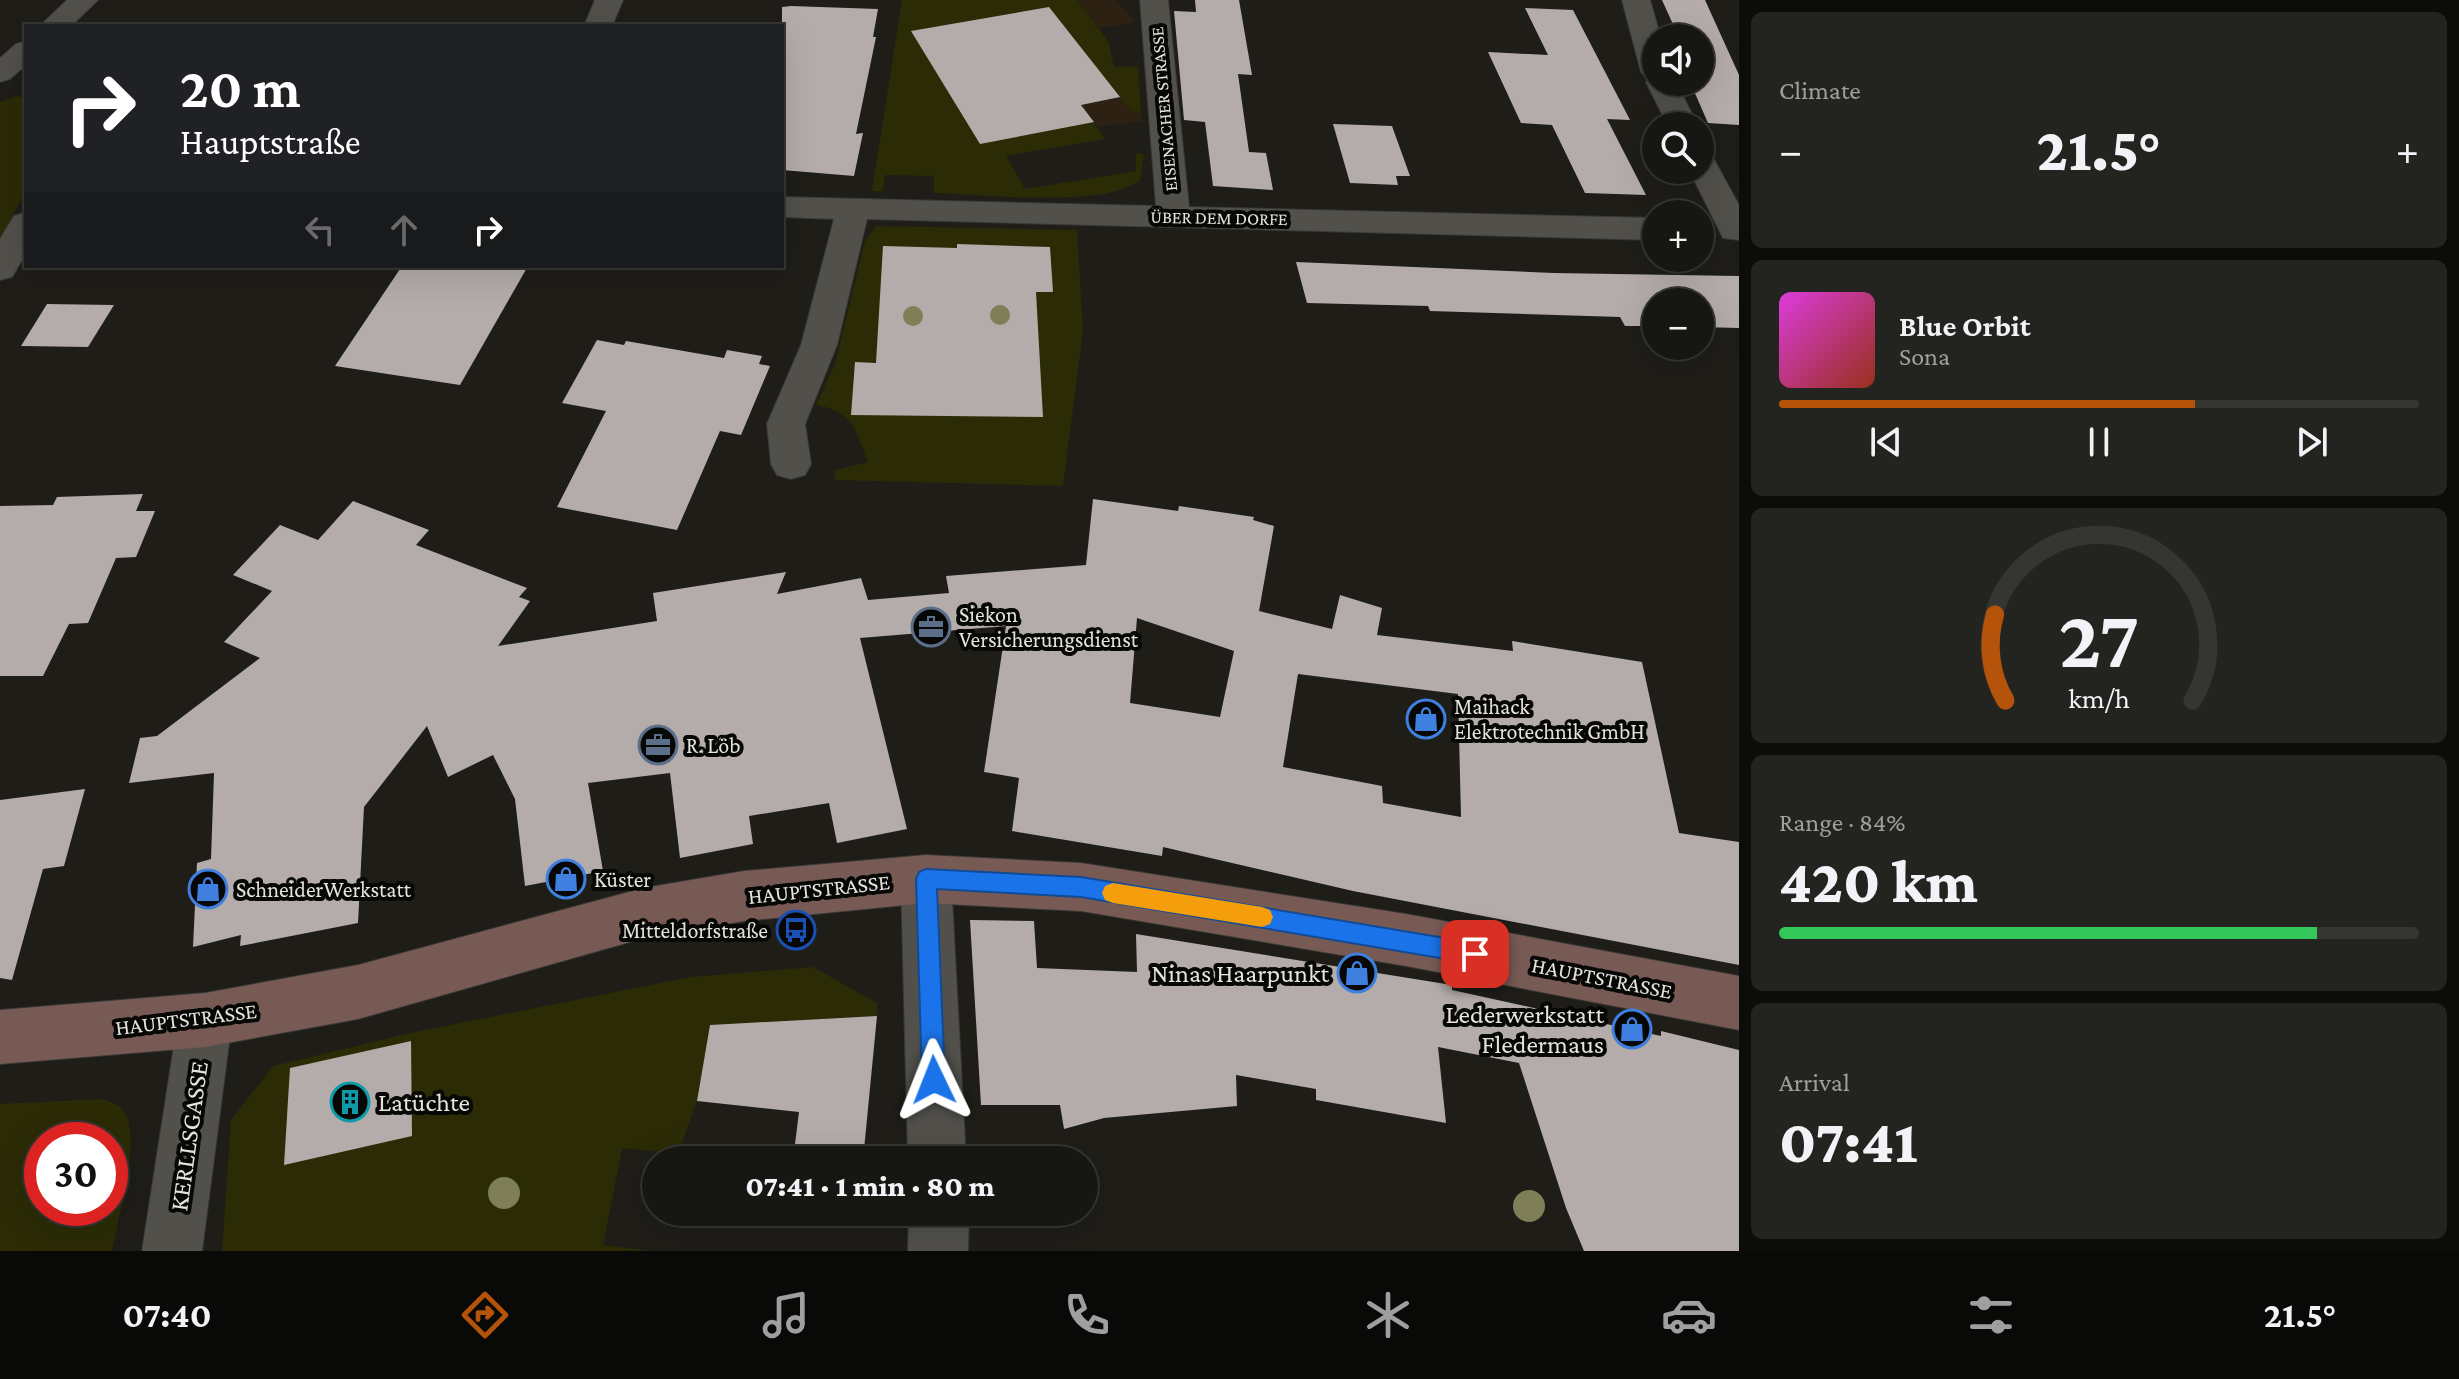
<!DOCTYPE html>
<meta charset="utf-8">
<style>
:root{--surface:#161612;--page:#232320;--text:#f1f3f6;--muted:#9e9f9f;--line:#353532;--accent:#b45309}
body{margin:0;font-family:"Crimson Pro",serif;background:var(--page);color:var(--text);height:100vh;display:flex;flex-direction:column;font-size:30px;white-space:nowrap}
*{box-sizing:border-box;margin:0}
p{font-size:26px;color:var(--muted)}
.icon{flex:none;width:44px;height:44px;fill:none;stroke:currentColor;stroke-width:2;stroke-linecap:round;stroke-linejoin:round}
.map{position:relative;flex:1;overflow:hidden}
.details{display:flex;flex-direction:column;gap:12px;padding:12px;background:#0c0c0a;width:720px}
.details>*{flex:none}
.hud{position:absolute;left:24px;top:24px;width:760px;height:244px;border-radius:0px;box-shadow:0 8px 32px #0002,0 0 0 2px var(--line);background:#202124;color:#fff;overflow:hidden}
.fabs{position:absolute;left:1642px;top:24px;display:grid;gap:16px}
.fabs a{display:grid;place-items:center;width:72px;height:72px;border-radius:50%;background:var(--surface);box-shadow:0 8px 32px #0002,0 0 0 2px var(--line);font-size:40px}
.speed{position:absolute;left:24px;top:1122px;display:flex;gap:16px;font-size:40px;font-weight:700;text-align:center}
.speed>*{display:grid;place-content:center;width:104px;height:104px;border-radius:50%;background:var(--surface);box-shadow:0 8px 32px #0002,0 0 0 2px var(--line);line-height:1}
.speed .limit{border:12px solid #d22;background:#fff;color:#111}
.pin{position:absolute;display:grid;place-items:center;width:68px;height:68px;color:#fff;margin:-34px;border-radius:16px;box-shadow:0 4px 12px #0006}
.me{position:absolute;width:88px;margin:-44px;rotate:358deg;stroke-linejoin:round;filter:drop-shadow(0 0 6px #0008)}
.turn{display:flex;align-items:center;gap:28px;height:168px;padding:0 24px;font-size:36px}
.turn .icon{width:104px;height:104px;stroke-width:2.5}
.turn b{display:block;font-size:56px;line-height:68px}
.lanes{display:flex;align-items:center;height:76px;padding:0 24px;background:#0003;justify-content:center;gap:40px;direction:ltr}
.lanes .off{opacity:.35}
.big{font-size:60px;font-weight:800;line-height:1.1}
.details .widget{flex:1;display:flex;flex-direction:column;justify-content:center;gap:12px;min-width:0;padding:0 28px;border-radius:12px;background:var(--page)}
.details .dial{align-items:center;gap:0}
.dial svg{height:208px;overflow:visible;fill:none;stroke:var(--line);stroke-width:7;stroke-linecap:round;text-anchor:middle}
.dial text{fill:var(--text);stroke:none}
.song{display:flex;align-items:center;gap:24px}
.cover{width:96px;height:96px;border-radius:12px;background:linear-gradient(135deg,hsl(300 70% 55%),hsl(10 70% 35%))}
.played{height:8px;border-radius:4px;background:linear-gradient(90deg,var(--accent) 65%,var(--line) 65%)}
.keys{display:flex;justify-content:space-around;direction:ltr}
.heat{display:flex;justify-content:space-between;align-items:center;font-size:44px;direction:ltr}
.charge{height:12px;border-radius:6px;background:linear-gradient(90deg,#34c759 84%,var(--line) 0)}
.trip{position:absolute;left:642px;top:1146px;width:456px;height:80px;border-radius:40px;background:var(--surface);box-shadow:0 8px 32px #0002,0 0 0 2px var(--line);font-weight:800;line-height:80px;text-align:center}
.menu{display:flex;height:128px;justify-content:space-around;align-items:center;background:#090907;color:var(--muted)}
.menu .icon{width:56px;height:56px}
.menu .current{color:var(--accent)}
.menu b{font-size:36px;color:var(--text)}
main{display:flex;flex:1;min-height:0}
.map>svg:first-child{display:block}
.industrial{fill:#2d2113}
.green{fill:#2b2c06;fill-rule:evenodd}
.building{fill:#b3acaa;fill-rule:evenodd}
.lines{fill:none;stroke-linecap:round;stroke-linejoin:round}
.minor-casing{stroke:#383734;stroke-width:2}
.secondary-casing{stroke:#383734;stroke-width:2}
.minor{fill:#51504b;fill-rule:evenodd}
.secondary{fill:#785a55;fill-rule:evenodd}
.tree{fill:#7e7f57}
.route{fill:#1a73e8;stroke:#114b97;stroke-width:2}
.slow{fill:#f59e0b}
.labels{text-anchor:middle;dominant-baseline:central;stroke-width:8;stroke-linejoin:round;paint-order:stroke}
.far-street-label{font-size:18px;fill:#e4e3e0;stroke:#070706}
.poi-label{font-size:22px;fill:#e4e3e0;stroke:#070706;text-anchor:start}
.street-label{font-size:22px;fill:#e4e3e0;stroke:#070706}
.near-poi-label{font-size:26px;fill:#e4e3e0;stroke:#070706;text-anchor:end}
.near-street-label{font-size:26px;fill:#e4e3e0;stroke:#070706}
</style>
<main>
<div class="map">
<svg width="1739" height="1251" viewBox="0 0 1739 1251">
<rect width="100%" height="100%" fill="#1e1d18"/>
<g class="industrial">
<polygon points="1077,0 1116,0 1135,22 1099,28"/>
<polygon points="1107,81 1126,105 1141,113 1142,121 1097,127 1069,88"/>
</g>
<g class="green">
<path d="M902 0H1077L1108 41 1114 67 1138 66 1141 113C1126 112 1116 92 1107 81L1069 88 1105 139 1006 156 1025 189 1136 171V153L1144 154 1140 180C1104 209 983 194 934 193V176L885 175 883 191H872Z"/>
<polygon points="16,96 26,98 26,190 0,240 0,102"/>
<path d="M876 226 1077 230 1083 331 1063 486 835 480V470L868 462C855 429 854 412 816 405L835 364 865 241Z"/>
<polygon points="813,967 877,1003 877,1016 710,1025 697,1101 678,1154 622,1148 603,1245 651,1251 222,1251 231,1120 273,1066 410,1033 691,977"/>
<path d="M103 1099C113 1103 123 1106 127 1117 139 1150 118 1216 112 1251H0V1104ZM110 1140V1208H42V1140Z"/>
</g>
<g class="building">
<polygon points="1195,0 1239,0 1252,75 1238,74 1249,152 1266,153 1273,190 1213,186 1205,122 1184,120 1174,11 1196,12"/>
<polygon points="1662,0 1705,0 1739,75 1739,125 1708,123 1690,82 1700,82 1700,38 1671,38 1668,30 1676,31"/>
<polygon points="791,6 878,9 873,37 876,37 856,134 863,133 854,176 782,170 782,7"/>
<polygon points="1049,7 1120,97 1081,105 1094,122 980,144 911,31"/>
<polygon points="1525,8 1573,10 1630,120 1607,119 1646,195 1585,193 1552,125 1521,123 1488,52 1548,55"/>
<polygon points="1333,124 1392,126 1410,176 1396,176 1398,185 1350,183"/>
<polygon points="957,244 1050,247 1053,292 1036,292 1043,417 851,415 855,362 876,363 883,246 957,248"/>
<polygon points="1296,262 1554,273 1739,276 1739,328 1700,327 1700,302 1656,302 1656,326 1625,326 1620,317 1430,311 1428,306 1307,303"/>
<polygon points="402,266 528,266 460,385 335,366"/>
<polygon points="47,304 114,305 88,347 21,346"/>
<polygon points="597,340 624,345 626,341 724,358 727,350 762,356 759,364 770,366 741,435 720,431 677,530 557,507 606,411 562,403"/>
<polygon points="143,494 136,511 155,511 136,557 116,558 88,623 69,624 43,676 0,676 0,506 53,505 57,497"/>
<path d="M1093 499 1178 511 1179 506 1254 517 1253 520 1274 526 1259 611 1332 629 1340 595 1382 608 1377 635 1513 651 1512 641 1642 662 1679 833 1739 842V965L1353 891 1163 847 1162 856 1012 831 1019 778 984 772 1006 626 860 638 907 829 837 843 829 803 749 816 753 844 680 858 670 773 588 783 603 871 525 886 515 799 493 755 448 777 427 726 364 807 358 923 240 946 241 935 193 947 197 863 211 859 214 773 129 783 140 738 157 736 260 658 224 642 272 591 233 575 280 525 318 540 353 501 429 530 416 545 527 588 519 597 530 601 498 646 657 621 653 593 786 572 777 594 861 578 868 600 949 593 946 576 1086 565ZM1137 618 1234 651 1220 717 1130 703ZM1298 674 1458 694 1461 817 1383 803 1382 786 1283 767Z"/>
<polygon points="85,789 64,866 43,869 12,980 0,978 0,800"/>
<polygon points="970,920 1034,921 1037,968 1137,972 1136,934 1452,985 1452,990 1661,1036 1661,1031 1739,1050 1739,1251 1584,1251 1566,1208 1519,1063 1438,1047 1446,1123 1316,1100 1316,1089 1236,1075 1237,1106 1104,1118 1064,1129 1060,1105 981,1105"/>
<polygon points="877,1016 863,1160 793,1160 799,1112 697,1101 710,1025"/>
<polygon points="411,1041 412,1136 284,1165 290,1068"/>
</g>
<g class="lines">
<g class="minor-casing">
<g id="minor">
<polygon points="67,0 98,0 71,26 40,26"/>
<polygon points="595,0 623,0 612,26 584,26"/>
<polygon points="1140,0 1168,0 1189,207 1656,218 1656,240 867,219 837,345 805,424 811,464 805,475 791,479 777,475 771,464 767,424 801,345 834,219 782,217 782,197 1156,206"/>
<polygon points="1622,0 1650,0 1661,38 1656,38 1656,82 1676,82 1698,126 1668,126 1646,82 1648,79 1641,72"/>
<polygon points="26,41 26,65 10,79 0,82 0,58 16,44"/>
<polygon points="1700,151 1711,154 1739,205 1739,240 1723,238 1689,170 1700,170"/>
<polygon points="26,212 26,253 12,277 0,280 0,239 14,216"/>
<polygon points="926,855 944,862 951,879 966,1160 908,1160 901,879 908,862"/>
<polygon points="205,993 224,1001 232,1020 202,1251 142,1251 178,1020 186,1001"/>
<polygon points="909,1212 969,1212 968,1251 908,1251"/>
</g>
</g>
<g class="secondary-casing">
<polygon id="secondary" points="926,855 1081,863 1406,914 1739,976 1739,1030 1406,966 1081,911 926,903 744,921 644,938 358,1019 205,1047 0,1064 0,1010 205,993 358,965 644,888 744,871"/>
</g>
<use href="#minor" class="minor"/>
<use href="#secondary" class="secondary"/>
</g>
<g class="tree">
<circle cx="1000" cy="315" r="10"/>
<circle cx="913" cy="316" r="10"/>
<circle cx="504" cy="1193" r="16"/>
<circle cx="1529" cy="1206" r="16"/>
</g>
<polygon class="route" points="926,869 1081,877 1475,943 1483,946 1486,954 1483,961 1475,964 1081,897 937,889 945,1080 942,1088 934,1092 926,1088 922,1080 916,879 919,872"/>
<polygon class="slow" points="1113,883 1262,907 1270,910 1273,917 1270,924 1262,927 1113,903 1105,900 1102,893 1105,886"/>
<defs>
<g id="office-ring" transform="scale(2)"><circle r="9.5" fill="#070706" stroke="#5c6f8a" stroke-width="1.5"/><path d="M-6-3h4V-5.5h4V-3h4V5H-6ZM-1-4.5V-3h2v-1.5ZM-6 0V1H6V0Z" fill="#5c6f8a"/></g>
<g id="shop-ring" transform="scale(2)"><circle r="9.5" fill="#070706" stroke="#3f7fe0" stroke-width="1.5"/><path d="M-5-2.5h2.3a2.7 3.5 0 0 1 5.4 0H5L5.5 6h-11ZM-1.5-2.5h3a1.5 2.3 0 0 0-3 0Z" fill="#3f7fe0"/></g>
<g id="bus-ring" transform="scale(2)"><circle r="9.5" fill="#070706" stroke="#1a4fb4" stroke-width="1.5"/><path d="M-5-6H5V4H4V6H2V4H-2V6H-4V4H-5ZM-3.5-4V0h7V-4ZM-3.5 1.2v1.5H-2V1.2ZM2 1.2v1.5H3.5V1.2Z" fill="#1a4fb4"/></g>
<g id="building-ring" transform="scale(2)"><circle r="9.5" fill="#070706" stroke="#0f9aa8" stroke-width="1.5"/><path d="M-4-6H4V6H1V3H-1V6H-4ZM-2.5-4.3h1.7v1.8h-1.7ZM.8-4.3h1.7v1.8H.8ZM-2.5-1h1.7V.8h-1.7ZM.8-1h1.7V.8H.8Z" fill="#0f9aa8"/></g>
</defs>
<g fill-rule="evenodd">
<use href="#office-ring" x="931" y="627"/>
<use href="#shop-ring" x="1426" y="719"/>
<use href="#office-ring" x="658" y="745"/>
<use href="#shop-ring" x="566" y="879"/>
<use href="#shop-ring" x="208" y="889"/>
<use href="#bus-ring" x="796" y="930"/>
<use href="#shop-ring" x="1357" y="973"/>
<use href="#shop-ring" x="1632" y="1029"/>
<use href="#building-ring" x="350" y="1102"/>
</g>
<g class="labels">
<g class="far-street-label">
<text transform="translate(1164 109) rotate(-95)">EISENACHER STRASSE</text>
<text transform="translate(1219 218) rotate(1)">ÜBER DEM DORFE</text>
</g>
<g class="poi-label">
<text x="959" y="614">Siekon<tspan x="959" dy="25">Versicherungsdienst</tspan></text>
<text x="1454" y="706">Maihack<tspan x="1454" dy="25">Elektrotechnik GmbH</tspan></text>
<text x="686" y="745">R. Löb</text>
<text x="594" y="879">Küster</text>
<text x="236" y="889">SchneiderWerkstatt</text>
<text x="768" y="930" text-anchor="end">Mitteldorfstraße</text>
</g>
<g class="street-label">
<text transform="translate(819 889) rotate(-6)">HAUPTSTRASSE</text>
<text transform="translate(1602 978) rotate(11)">HAUPTSTRASSE</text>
<text transform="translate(186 1019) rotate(-7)">HAUPTSTRASSE</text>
</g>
<g class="near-poi-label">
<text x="1329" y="973">Ninas Haarpunkt</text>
<text x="1604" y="1014">Lederwerkstatt<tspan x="1604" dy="30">Fledermaus</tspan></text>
<text x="378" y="1102" text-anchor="start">Latüchte</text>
</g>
<g class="near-street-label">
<text transform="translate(189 1136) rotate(-82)">KERLLSGASSE</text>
</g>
</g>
</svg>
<div class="fabs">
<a><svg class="icon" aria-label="sound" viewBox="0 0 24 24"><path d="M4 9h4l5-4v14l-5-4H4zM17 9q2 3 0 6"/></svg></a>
<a><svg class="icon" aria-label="search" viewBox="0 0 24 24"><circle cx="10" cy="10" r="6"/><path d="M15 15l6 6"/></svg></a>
<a>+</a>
<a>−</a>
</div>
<div class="speed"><div class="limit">30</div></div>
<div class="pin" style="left:1475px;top:954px;background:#d93025"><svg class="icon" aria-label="arrive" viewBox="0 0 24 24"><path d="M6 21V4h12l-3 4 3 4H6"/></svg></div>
<svg class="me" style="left:934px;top:1080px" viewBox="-20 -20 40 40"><path d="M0-17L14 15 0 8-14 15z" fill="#1a73e8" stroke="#fff" stroke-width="4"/></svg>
<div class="trip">07:41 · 1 min · 80 m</div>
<div class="hud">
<div class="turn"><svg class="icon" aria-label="right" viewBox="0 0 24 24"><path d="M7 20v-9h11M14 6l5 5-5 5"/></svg><div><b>20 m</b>Hauptstraße</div></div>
<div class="lanes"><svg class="icon off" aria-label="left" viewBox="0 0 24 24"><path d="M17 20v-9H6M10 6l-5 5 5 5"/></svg><svg class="icon off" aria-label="ahead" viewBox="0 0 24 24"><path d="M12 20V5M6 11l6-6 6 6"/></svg><svg class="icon" aria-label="right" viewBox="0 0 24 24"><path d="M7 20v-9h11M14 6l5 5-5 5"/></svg></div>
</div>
</div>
<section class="details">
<div class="widget"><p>Climate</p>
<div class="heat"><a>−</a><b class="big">21.5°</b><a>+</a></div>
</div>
<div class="widget">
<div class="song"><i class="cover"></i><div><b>Blue Orbit</b><p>Sona</p></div></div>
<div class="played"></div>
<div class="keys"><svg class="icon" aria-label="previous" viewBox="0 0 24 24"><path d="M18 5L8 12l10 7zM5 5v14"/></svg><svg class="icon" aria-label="pause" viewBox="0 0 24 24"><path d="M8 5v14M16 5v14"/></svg><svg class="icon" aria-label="next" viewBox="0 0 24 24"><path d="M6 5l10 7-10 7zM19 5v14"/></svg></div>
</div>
<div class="widget dial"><svg viewBox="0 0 100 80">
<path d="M14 69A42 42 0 1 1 86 69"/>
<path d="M14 69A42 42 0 0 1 10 36" stroke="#b45309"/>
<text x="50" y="56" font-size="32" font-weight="700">27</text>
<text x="50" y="72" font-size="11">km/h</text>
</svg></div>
<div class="widget"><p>Range · 84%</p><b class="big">420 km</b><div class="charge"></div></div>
<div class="widget"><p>Arrival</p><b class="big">07:41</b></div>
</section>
</main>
<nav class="menu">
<b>07:40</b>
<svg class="icon current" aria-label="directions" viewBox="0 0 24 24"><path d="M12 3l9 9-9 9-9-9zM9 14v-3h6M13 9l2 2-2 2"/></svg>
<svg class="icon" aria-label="music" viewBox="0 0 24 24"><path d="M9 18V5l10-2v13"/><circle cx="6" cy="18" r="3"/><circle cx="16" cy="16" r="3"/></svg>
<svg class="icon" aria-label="phone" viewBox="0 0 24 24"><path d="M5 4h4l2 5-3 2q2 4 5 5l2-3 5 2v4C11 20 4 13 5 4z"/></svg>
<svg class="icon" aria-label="climate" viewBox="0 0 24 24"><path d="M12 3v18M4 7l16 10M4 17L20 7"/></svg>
<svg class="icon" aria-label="car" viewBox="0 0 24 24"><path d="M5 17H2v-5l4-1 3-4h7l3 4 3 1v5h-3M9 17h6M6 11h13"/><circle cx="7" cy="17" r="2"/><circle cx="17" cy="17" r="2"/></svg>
<svg class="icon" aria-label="filters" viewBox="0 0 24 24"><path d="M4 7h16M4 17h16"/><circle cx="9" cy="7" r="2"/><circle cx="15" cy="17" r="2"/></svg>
<b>21.5°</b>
</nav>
